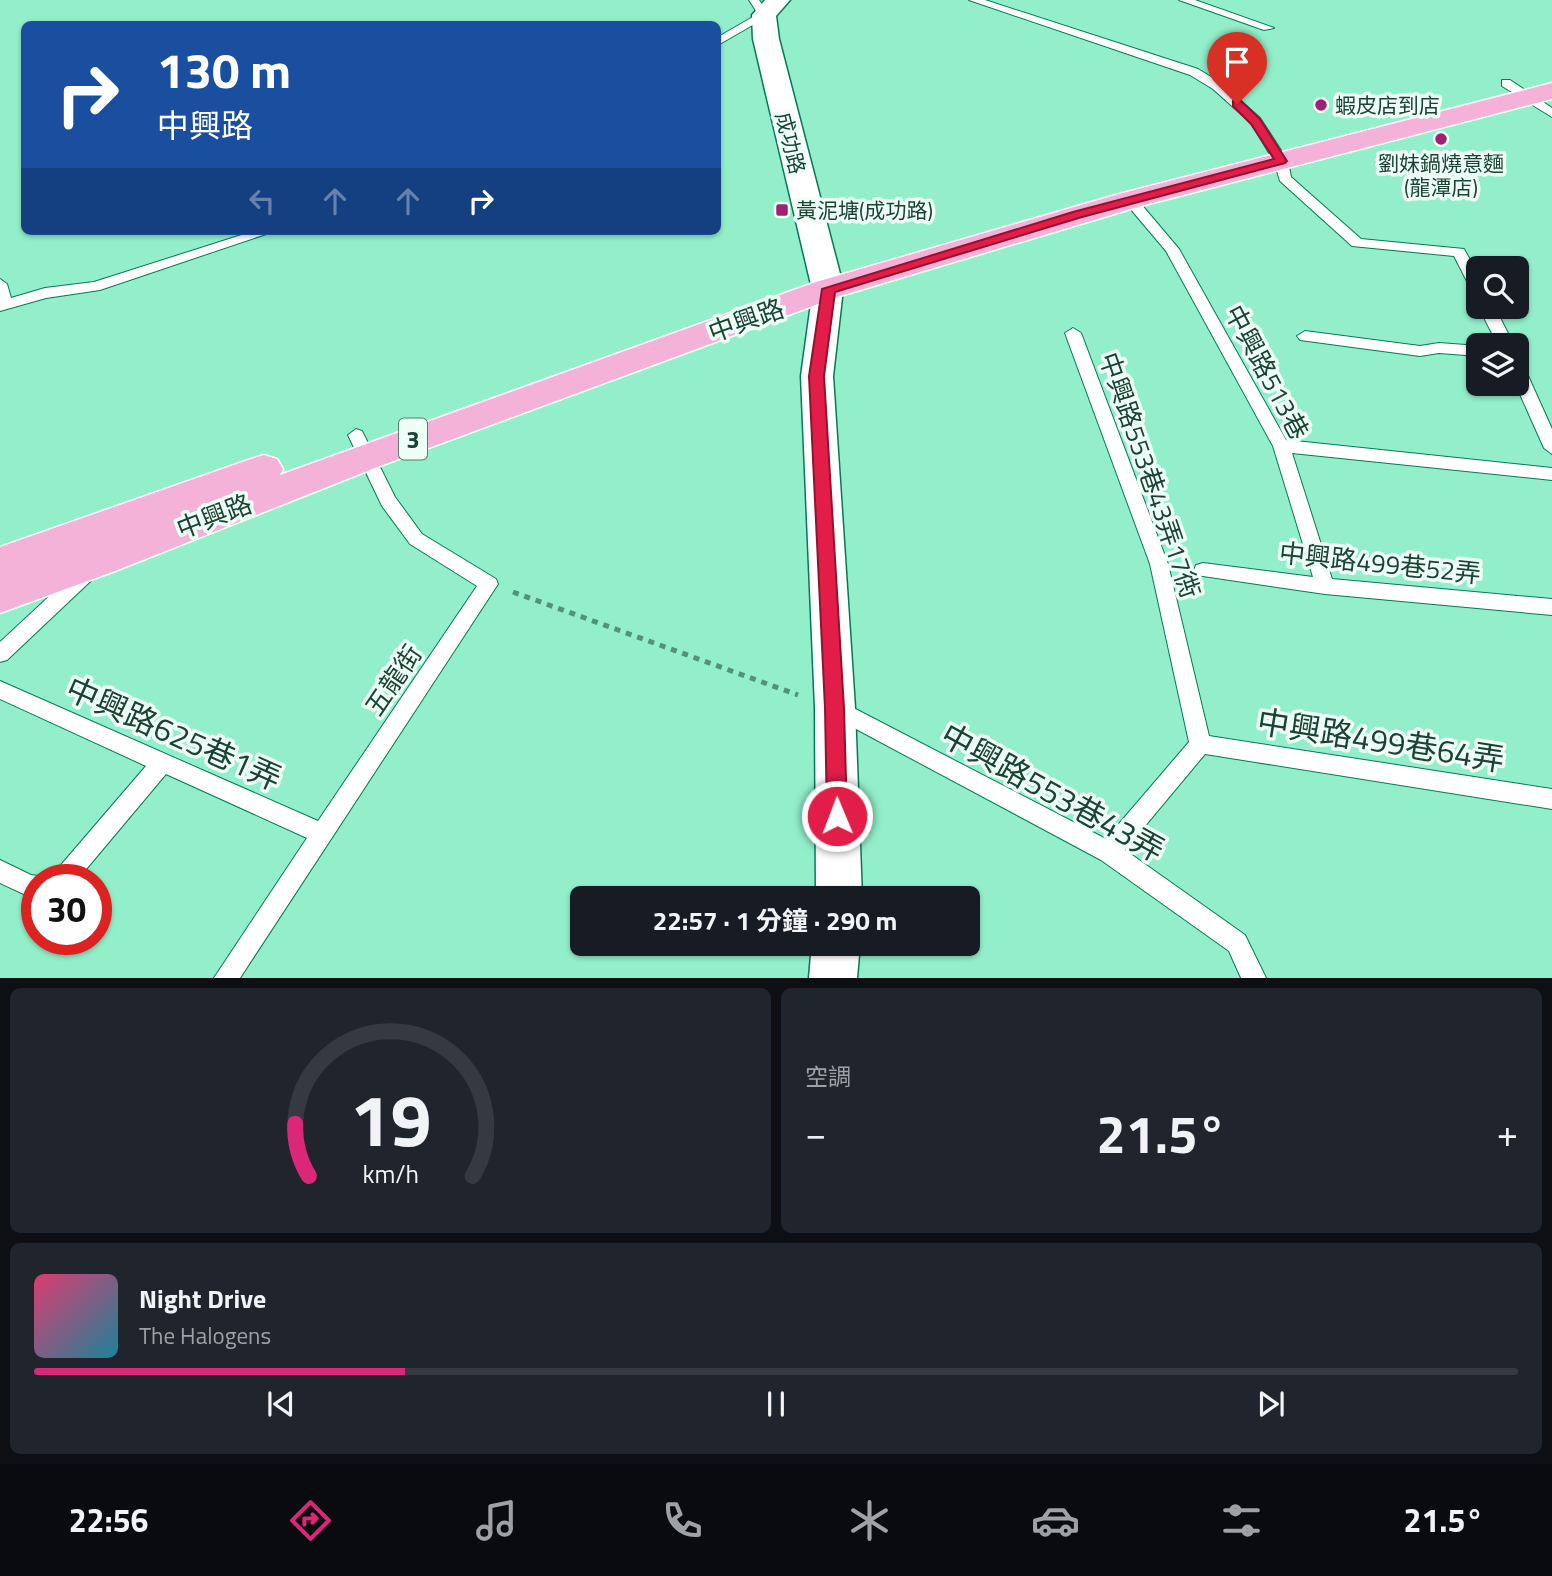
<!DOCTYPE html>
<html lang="zh-TW">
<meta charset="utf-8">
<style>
:root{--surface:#171b24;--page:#20242c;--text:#f1f3f6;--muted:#9ea1a6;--line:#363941;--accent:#db2777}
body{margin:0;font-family:"Titillium Web","Noto Sans TC",sans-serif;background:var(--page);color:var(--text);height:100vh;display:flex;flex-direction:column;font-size:26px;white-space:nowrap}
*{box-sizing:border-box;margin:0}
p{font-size:23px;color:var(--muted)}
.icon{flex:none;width:38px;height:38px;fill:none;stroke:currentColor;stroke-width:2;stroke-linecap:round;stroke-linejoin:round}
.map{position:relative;height:978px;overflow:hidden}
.details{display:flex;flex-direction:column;gap:10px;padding:10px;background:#0d0f14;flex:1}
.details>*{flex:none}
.top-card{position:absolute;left:21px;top:21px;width:700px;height:214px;border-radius:10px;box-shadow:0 2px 5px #0004;background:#1a4fa0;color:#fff;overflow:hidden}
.controls{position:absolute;left:1466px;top:256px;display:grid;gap:14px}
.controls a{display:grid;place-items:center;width:63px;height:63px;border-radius:10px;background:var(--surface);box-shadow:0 2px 5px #0004;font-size:35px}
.speed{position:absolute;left:21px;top:864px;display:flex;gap:14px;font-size:35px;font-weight:700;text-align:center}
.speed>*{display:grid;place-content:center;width:91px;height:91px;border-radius:50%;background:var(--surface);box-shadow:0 2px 5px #0004;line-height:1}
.speed .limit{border:10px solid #d22;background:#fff;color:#111}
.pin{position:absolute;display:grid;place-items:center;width:60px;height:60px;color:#fff;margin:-72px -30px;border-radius:50% 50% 50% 0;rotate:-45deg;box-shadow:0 0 7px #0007}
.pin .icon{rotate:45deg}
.me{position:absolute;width:77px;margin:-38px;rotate:359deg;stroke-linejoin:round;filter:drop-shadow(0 0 5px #0008)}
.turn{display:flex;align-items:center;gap:24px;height:147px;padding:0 21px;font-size:32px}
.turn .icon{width:91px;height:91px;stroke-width:2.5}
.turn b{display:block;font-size:49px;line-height:60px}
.lanes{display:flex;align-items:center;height:66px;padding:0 21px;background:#0003;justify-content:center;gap:35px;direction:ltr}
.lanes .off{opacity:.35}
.big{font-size:52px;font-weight:700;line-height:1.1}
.details .card{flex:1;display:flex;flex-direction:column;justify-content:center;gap:10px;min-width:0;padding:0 24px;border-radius:10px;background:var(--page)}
.details .dial{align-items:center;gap:0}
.dial svg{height:182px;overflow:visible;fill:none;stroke:var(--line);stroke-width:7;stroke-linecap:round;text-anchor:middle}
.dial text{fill:var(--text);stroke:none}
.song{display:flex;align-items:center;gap:21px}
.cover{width:84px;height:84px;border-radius:10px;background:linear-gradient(135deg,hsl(340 70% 55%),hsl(190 70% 35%))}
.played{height:7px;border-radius:4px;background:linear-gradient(90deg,var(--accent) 25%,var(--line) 25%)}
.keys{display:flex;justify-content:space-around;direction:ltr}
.heat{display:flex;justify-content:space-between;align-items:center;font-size:38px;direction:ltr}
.details .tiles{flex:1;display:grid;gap:10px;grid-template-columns:1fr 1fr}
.card:last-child{grid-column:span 2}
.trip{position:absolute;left:570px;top:886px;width:410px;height:70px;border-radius:10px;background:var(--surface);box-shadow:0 2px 5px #0004;font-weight:700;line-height:70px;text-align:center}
.tabs{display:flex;height:112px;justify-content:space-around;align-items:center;background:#090b0e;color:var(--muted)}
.tabs .icon{width:49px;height:49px}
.tabs .current{color:var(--accent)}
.tabs b{font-size:32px;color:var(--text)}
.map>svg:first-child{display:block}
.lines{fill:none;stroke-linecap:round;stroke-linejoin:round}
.service-casing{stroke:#047958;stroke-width:2}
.minor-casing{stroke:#047958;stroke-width:3}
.tertiary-casing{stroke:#047958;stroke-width:3}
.primary-casing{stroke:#fff;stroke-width:3}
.path{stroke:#529278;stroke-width:5;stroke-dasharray:6 6;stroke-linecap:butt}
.service{fill:#fff;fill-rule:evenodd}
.minor{fill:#fff;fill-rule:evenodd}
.tertiary{fill:#fff;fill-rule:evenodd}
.primary{fill:#f4b2d8;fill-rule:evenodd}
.route{fill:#e11d48;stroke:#92132f;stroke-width:2}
.poi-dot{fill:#9f2074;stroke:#eefff7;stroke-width:2.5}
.labels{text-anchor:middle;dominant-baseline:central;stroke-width:7;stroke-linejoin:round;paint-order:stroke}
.far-poi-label{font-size:21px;fill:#1b4333;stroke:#eefff7;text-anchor:start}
.far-street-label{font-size:21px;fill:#1b4333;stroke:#eefff7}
.shield{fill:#eefff7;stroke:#5a7b6e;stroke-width:2}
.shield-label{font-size:24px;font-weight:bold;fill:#1b4333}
.street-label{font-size:26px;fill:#1b4333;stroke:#eefff7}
.near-street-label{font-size:32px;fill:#1b4333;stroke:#eefff7}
</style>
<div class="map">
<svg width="1552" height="978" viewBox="0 0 1552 978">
<rect width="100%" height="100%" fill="#92efc9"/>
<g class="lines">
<g class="service-casing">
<g id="service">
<polygon points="749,0 759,0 770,15 718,45 718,37 758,14"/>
<polygon points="969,0 985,0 1198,69 1221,83 1260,118 1288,161 1291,177 1361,239 1464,249 1479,276 1479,296 1472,291 1454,256 1352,246 1280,181 1274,161 1251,123 1213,89 1190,75"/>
<polygon points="1179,0 1195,0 1274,28 1264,30"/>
<polygon points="1502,80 1510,80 1552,108 1552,117 1502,86"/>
<polygon points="1130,196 1135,197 1179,249 1286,440 1552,468 1552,480 1292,453 1332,579 1552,599 1552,615 1325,594 1196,575 1194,570 1196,565 1203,563 1313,577 1273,446 1166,251 1123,200"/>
<polygon points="254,231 275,231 100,290 46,298 0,311 0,279 7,284 11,298 45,288 94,282"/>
<polygon points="1478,306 1494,306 1514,345 1498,345"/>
<polygon points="1073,328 1081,333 1168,564 1209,736 1552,789 1552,809 1205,754 1125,850 1245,935 1266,978 1241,978 1229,951 1101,860 828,714 825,708 828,702 835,699 842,702 1106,839 1189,742 1150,564 1065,333"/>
<polygon points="1305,331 1420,346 1439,343 1479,346 1479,356 1439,353 1420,356 1300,340 1297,336"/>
<polygon points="1517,364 1525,369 1552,429 1552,454 1544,448 1515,383"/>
<polygon points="356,429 362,431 395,497 422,534 496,579 498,584 240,978 214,978 307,838 166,774 77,880 52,880 55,872 146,766 0,699 0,681 318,821 477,586 410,544 382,506 348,435"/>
<polygon points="90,563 97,565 99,570 97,575 7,660 0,662 0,642 83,565"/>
<polygon points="0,860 31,875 45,877 46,880 37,880 37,896 30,897 0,883"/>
</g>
</g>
<g class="minor-casing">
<g id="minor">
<polygon points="828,280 838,282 843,289 833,376 855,708 862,898 816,898 815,708 801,376 813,289 818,282"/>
<polygon points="812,943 860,943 857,978 809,978"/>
</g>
</g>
<g class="tertiary-casing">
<polygon id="tertiary" points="765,0 790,0 776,16 779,39 844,289 840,296 828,299 816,296 812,289 753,39 752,15"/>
</g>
<g class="primary-casing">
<polygon id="primary" points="1552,83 1552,99 1141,206 840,296 380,466 115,571 0,613 0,547 251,459 264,455 277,459 283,469 280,475 816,282 1119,194"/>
</g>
<polyline class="path" points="513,592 798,695"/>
<use href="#service" class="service"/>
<use href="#minor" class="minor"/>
<use href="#tertiary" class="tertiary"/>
<use href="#primary" class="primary"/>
</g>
<polygon class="route" points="1233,101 1241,101 1260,119 1287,161 1285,163 1082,217 835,292 824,376 844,708 847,816 844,823 837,826 830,823 827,816 825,708 809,376 822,289 1073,212 1274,159 1251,124 1233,106"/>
<g class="poi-dot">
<circle cx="1321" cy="105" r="7"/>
<circle cx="1441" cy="139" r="7"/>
<rect x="775" y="203" width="14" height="14" rx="3.5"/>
</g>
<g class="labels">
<g class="far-poi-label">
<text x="1335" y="105">蝦皮店到店</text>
<text x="1441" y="163" text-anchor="middle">劉妹鍋燒意麵<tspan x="1441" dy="24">(龍潭店)</tspan></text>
<text x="796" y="210">黃泥塘(成功路)</text>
</g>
<g class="far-street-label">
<text transform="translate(791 143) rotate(76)">成功路</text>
</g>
<rect class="shield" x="399" y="418.5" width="28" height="41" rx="5"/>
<g class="shield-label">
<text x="413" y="439">3</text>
</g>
<g class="street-label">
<text transform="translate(746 320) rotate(-20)">中興路</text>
<text transform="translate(1267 372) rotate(62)">中興路513巷</text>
<text transform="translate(1150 475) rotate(71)">中興路553巷43弄17衖</text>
<text transform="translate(214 516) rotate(-21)">中興路</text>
<text transform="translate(1380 563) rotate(6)">中興路499巷52弄</text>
<text transform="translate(393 680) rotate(-56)">五龍街</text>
</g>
<g class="near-street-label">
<text transform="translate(174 733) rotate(24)">中興路625巷1弄</text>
<text transform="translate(1381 740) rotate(9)">中興路499巷64弄</text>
<text transform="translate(1053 792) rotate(29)">中興路553巷43弄</text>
</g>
</g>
</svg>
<div class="controls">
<a><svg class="icon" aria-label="search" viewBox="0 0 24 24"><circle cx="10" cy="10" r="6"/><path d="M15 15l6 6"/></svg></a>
<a><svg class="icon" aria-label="layers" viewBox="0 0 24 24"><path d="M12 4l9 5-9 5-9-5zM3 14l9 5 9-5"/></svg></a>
</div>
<div class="speed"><div class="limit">30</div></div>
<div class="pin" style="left:1237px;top:104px;background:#d93025"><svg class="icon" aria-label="arrive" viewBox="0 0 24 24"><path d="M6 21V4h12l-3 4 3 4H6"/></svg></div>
<svg class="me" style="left:837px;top:816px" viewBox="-20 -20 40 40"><circle r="17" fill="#e11d48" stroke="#fff" stroke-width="3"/><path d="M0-11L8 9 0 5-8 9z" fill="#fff"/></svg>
<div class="trip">22:57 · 1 分鐘 · 290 m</div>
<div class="top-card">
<div class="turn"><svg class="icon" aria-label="right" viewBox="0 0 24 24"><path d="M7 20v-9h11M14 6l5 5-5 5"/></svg><div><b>130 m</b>中興路</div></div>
<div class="lanes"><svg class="icon off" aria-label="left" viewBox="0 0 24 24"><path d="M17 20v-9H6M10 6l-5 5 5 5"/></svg><svg class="icon off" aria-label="ahead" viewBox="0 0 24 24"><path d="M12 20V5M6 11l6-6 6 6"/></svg><svg class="icon off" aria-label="ahead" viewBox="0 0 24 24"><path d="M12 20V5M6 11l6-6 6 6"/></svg><svg class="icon" aria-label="right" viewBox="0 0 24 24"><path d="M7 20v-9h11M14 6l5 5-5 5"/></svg></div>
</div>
</div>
<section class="details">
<div class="tiles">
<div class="card dial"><svg viewBox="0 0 100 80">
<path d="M14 69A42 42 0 1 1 86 69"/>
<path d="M14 69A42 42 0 0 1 8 46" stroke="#db2777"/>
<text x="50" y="56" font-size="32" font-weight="700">19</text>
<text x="50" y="72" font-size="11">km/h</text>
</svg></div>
<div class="card"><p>空調</p>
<div class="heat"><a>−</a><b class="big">21.5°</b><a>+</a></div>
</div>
<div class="card">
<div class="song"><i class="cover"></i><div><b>Night Drive</b><p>The Halogens</p></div></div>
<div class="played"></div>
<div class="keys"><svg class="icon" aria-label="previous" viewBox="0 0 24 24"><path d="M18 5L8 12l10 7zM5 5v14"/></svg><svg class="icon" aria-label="pause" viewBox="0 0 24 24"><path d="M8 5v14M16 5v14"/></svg><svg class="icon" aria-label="next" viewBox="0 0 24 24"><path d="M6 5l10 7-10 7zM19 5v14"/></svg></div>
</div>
</div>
</section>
<nav class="tabs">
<b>22:56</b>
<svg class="icon current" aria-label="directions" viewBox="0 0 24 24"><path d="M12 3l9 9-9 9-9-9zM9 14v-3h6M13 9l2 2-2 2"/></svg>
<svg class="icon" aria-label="music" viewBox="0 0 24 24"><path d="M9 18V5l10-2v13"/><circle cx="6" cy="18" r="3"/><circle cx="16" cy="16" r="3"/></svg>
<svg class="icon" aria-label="phone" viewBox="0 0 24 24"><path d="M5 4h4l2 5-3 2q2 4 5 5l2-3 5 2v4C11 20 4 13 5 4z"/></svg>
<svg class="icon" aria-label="climate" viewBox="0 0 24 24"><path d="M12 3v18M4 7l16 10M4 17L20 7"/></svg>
<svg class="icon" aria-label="car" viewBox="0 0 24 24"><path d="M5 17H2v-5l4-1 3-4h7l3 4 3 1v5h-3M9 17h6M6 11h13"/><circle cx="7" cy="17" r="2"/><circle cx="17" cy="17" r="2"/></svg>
<svg class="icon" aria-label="filters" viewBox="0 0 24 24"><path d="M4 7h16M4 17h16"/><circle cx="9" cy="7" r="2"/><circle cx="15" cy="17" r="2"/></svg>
<b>21.5°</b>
</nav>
